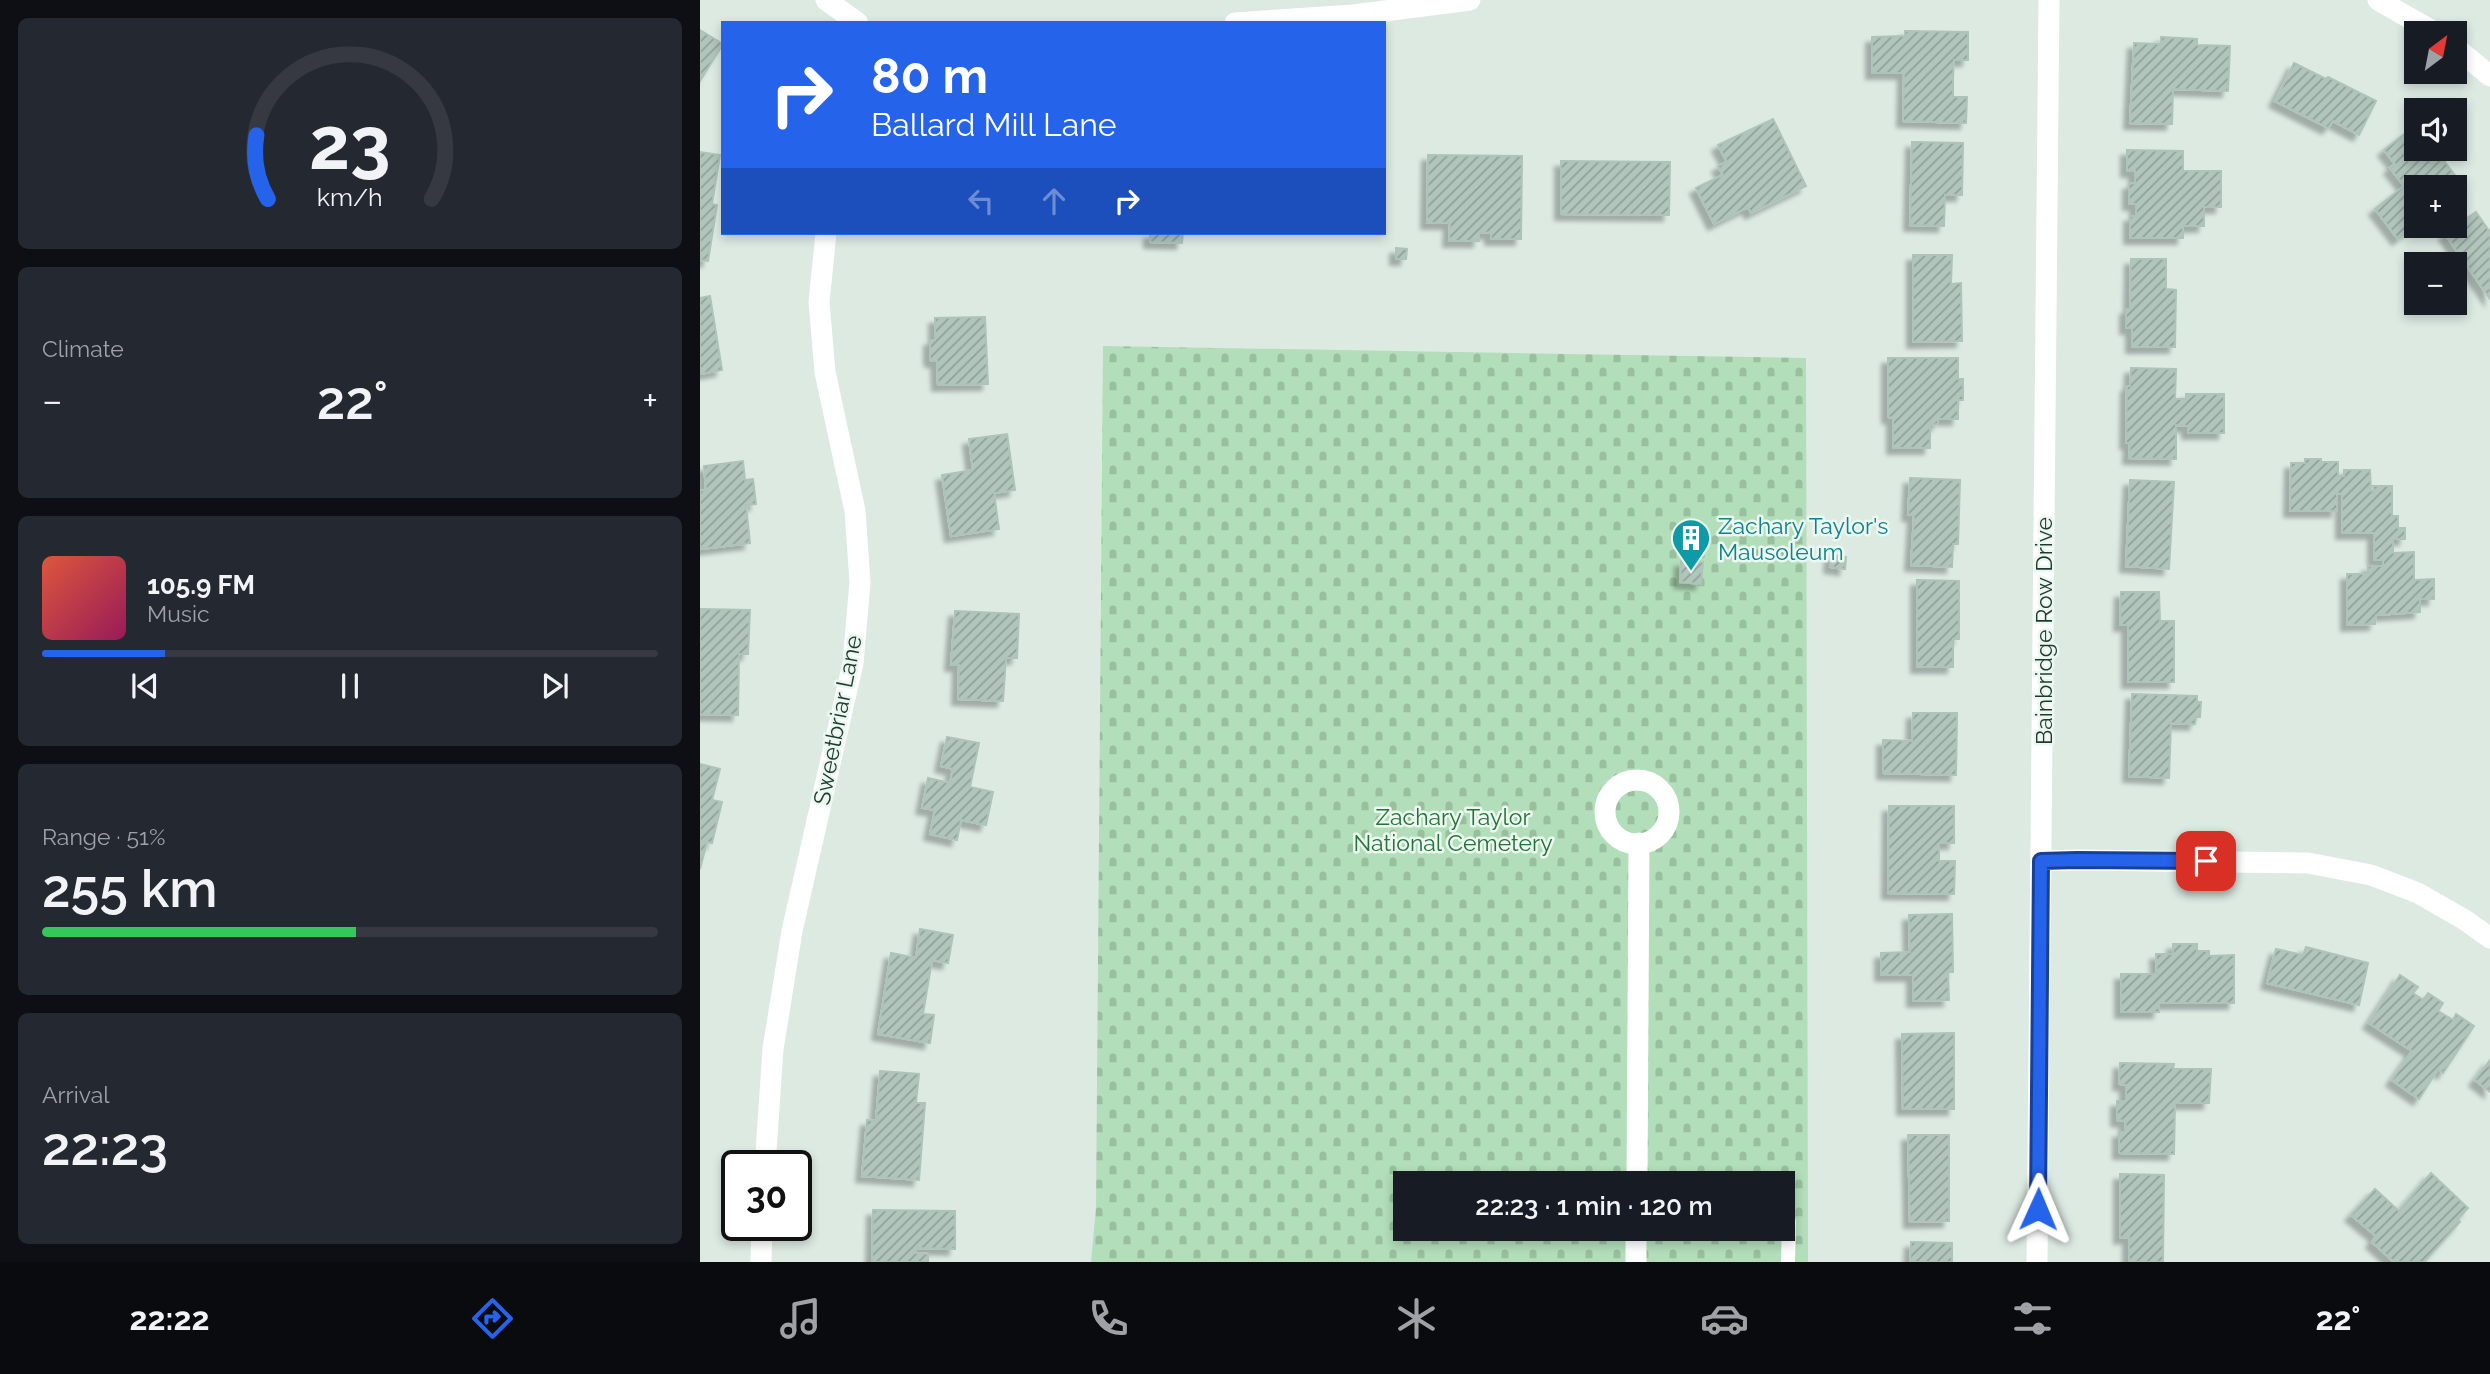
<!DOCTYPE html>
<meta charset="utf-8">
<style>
:root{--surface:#171b24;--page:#242831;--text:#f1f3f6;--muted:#9ea1a6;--line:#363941;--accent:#2563eb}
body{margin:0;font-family:Raleway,sans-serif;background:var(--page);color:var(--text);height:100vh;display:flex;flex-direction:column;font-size:26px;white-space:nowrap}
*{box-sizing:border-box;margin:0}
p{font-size:23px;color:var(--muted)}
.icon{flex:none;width:38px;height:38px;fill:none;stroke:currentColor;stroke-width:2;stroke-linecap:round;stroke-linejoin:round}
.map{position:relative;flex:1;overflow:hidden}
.side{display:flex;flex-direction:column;gap:18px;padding:18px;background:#0d0f14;width:700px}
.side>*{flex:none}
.hud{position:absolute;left:21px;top:21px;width:665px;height:214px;border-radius:0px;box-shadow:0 4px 10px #0003;background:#2563eb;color:#fff;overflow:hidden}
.needle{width:46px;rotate:32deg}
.buttons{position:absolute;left:1704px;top:21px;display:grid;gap:14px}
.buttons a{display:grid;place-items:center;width:63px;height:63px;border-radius:0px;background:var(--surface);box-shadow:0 4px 10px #0003;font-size:35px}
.speed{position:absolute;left:21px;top:1150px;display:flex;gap:14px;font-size:35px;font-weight:700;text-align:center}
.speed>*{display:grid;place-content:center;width:91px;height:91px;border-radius:50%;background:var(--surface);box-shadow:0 4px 10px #0003;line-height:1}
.speed .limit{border:4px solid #111;border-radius:10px;background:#fff;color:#111}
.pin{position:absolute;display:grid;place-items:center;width:60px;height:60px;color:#fff;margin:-30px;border-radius:14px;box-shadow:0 4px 10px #0006}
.me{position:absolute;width:77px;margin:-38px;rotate:1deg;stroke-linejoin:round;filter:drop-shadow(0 0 5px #0008)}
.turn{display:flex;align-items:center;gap:24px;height:147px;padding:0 35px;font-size:32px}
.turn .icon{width:91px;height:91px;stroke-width:2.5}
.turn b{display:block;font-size:49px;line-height:60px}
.lanes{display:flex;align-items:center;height:66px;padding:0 35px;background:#0003;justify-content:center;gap:35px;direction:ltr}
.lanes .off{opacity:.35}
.big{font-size:52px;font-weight:600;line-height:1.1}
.side .tile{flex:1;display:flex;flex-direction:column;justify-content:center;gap:10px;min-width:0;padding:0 24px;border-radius:10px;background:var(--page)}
.side .dial{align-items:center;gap:0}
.dial svg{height:182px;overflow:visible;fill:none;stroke:var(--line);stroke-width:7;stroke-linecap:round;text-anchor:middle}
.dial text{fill:var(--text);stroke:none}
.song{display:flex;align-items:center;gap:21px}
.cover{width:84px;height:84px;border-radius:10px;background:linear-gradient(135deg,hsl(10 70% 55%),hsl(330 70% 35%))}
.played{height:7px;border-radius:4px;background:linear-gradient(90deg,var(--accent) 20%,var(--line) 20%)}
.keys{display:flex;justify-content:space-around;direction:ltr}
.heat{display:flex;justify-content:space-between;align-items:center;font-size:38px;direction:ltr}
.charge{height:10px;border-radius:5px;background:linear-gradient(90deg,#34c759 51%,var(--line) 0)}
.trip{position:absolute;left:693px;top:1171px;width:402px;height:70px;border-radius:0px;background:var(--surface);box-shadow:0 4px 10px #0003;font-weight:600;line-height:70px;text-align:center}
.dock{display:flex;height:112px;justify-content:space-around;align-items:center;background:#090b0e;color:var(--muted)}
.dock .icon{width:49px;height:49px}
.dock .active{color:var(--accent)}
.dock b{font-size:32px;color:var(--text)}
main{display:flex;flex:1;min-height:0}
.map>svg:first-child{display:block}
.cemetery{fill:url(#cemetery-stones);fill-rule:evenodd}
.building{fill:url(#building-hatch);stroke:#aec4b8;stroke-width:2;filter:url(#shadow)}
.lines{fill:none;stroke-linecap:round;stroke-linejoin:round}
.service{stroke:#fff;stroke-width:14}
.minor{stroke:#fff;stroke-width:21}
.route-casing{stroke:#184099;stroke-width:18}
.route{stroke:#2563eb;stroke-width:12}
.labels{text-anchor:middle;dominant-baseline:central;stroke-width:5;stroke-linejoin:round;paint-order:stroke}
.culture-label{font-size:23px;fill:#0d838f;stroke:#ecf7f0;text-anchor:start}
.street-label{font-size:23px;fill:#1d3a2f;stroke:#ecf7f0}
.park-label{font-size:23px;fill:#24743a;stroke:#ecf7f0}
</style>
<main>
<section class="side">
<div class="tile dial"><svg viewBox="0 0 100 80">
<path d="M14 69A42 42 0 1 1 86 69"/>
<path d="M14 69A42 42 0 0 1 9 41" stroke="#2563eb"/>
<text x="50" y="56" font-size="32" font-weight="700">23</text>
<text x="50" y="72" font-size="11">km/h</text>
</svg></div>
<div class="tile"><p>Climate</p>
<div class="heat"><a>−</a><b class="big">22°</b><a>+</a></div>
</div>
<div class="tile">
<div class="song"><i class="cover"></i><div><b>105.9 FM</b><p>Music</p></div></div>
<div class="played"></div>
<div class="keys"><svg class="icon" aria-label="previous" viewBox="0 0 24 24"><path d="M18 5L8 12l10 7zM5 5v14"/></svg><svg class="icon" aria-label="pause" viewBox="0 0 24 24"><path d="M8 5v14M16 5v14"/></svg><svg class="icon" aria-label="next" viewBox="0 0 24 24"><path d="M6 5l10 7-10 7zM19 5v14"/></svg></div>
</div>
<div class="tile"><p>Range · 51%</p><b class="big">255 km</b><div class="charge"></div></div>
<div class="tile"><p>Arrival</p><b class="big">22:23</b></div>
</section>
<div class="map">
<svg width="1790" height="1262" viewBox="0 0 1790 1262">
<defs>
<pattern id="cemetery-stones" width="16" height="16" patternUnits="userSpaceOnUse" patternTransform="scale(1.75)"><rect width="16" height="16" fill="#b2deb9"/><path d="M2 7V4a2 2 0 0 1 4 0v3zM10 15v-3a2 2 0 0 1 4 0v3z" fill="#99bf9f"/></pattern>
<pattern id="building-hatch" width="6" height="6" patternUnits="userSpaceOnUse" patternTransform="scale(1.75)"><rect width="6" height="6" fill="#b1c5bb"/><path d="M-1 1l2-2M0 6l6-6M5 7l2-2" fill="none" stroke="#8fa198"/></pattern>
<filter id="shadow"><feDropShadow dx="-6" dy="6" stdDeviation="2" flood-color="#0004"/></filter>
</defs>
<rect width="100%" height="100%" fill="#dceae2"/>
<path class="cemetery" d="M403 346 1106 358 1108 1262H391L396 1208ZM705 1183H1083V1228H705Z"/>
<g class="building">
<polygon points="0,30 23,44 0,81"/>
<polygon points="1205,31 1268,32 1268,60 1254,60 1253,78 1253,97 1267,97 1266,123 1203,121 1204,73 1172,73 1172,37 1205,36"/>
<polygon points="1461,37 1497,39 1497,45 1530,46 1528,91 1473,89 1472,124 1430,123 1434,43 1461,44"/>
<polygon points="1594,63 1626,79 1628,77 1676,101 1659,135 1633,121 1628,128 1575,101"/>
<polygon points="1073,119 1106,186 1051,213 1048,207 1014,224 996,188 1023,175 1018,166 1027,162 1018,145"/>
<polygon points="1707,132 1717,144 1717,149 1735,149 1764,187 1755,194 1755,187 1717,187 1717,224 1698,239 1675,209 1704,186 1690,168 1695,164 1684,150"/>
<polygon points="1212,142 1263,143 1262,195 1245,195 1244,226 1210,225"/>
<polygon points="1427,150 1483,151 1483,171 1521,171 1521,207 1504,207 1504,226 1483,226 1483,238 1430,238 1430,216 1436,216 1436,204 1429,204 1429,184 1435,183 1435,171 1427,171"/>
<polygon points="0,152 20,155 12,204 17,205 8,261 0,260"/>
<polygon points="728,155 822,156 821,239 791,239 791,233 779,232 779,241 749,241 750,223 727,223"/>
<polygon points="861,161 970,162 969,215 861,214"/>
<polygon points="1776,212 1790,232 1790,299 1745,234"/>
<polygon points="450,233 483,233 482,243 450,242"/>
<polygon points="696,248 707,249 706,259 696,259"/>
<polygon points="1213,255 1252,255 1251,284 1261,283 1262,341 1213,342"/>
<polygon points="1431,259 1466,259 1466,289 1476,290 1475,347 1432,347 1432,328 1426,328 1426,309 1430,309"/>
<polygon points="10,296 22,370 0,374 0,298"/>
<polygon points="285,317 288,384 238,385 237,361 231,361 230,357 230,340 235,340 235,318"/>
<polygon points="1188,358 1258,358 1258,379 1263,379 1263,400 1258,400 1258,419 1238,419 1238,424 1230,425 1230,448 1193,448 1193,418 1188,417"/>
<polygon points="1431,368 1476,369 1475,399 1486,399 1486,394 1524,394 1524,433 1488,433 1488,426 1476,425 1476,459 1429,458 1430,443 1426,443 1427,386 1430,386"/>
<polygon points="307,434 315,490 294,493 299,529 251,536 242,475 273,470 269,439"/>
<polygon points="1605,459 1621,459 1621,462 1638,462 1638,476 1644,476 1644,470 1670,470 1671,491 1674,490 1673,486 1692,486 1692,516 1698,516 1698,528 1705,528 1705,539 1693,539 1693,553 1714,552 1714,580 1734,579 1734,599 1720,599 1720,612 1676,615 1675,624 1647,625 1647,574 1668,574 1668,566 1683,566 1683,560 1674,560 1674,533 1642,533 1642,494 1637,493 1637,511 1590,511 1591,463 1605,463"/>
<polygon points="43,461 45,480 53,479 56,504 46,505 50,543 0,549 0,491 6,490 4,466"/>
<polygon points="1210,478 1260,480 1258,544 1253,544 1252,567 1211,565 1214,515 1208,515"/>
<polygon points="1430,480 1474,482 1469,569 1426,566"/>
<polygon points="1131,555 1146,557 1145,569 1130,567"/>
<polygon points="981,561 1003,562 1001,584 980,582"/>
<polygon points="1217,580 1259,581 1259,639 1253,639 1253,667 1217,667"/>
<polygon points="1421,592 1459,592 1460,621 1474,621 1474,682 1428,682 1428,625 1420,625"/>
<polygon points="0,609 50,610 48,654 39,654 38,715 0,714"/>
<polygon points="255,611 319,614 317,658 306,658 303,701 258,699 259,665 251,665"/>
<polygon points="1432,694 1497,696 1497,702 1501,702 1500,717 1496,717 1495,724 1471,723 1469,778 1429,776"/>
<polygon points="1213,713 1257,713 1256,775 1183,773 1183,740 1212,741"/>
<polygon points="247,737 279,743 270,787 293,792 286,825 261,820 257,840 230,834 235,810 222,808 228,778 250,783 253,769 241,766"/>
<polygon points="0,764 20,769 12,800 22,802 12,843 7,842 0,869"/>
<polygon points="1189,806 1254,806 1254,843 1239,843 1239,861 1255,861 1254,894 1188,893"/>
<polygon points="1252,914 1253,972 1248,972 1249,1000 1213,1001 1213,975 1181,975 1181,953 1210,952 1209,915"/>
<polygon points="220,929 253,935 248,963 232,960 223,1014 234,1015 230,1043 178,1034 191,953 216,958"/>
<polygon points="1473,944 1497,944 1497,951 1509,951 1509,956 1534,955 1534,1003 1459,1003 1459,1012 1421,1012 1421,974 1457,974 1456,954 1473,954"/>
<polygon points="1606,947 1668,963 1659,1005 1567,983 1576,949 1603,955"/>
<polygon points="1700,975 1718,987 1713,993 1723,1000 1728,993 1743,1003 1738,1011 1753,1020 1756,1014 1774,1026 1743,1073 1738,1069 1719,1099 1692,1080 1712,1051 1669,1023"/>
<polygon points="1254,1033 1254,1109 1203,1109 1202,1034"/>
<polygon points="1790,1060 1790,1092 1775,1080"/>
<polygon points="1420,1063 1474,1064 1473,1069 1511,1069 1509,1103 1475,1103 1474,1154 1419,1153 1419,1132 1425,1132 1426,1121 1417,1120 1417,1101 1426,1101 1426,1085 1419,1084"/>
<polygon points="180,1071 219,1074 216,1103 225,1103 219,1180 162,1176 167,1120 176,1121"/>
<polygon points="1208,1135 1249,1135 1249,1221 1210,1222"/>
<polygon points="1731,1173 1768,1208 1758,1219 1760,1222 1724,1262 1694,1262 1672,1242 1676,1236 1651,1215 1675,1189 1699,1211"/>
<polygon points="1420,1174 1464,1175 1463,1262 1429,1262 1429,1237 1420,1238"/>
<polygon points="173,1210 255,1211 255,1249 216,1248 216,1253 228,1254 228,1262 172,1262"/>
<polygon points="1211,1242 1252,1243 1252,1262 1210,1262"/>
</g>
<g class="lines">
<polyline class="service" points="1088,1262 1089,1221"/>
<g class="minor">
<polyline points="126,0 158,23"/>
<polyline points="1678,0 1736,33"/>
<polyline points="535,23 653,15 770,0"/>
<polyline points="1755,47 1790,76"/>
<circle cx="937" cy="812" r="32"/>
<polyline points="1341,861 1377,860 1608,863 1671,875 1718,893 1765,920 1790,938"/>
<polyline points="65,1166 73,1049 92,931 153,663 160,582 155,511 125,372 119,302 126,233"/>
<polyline points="937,1183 939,843"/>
<polyline points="61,1262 62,1225"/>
<polyline points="936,1262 936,1228"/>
<polyline points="1337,1262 1349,0"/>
</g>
</g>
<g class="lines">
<g class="route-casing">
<polyline id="route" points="1338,1209 1341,861 1377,860 1506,861"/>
</g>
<use href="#route" class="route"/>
</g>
<defs>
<g id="building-pin" transform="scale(2.0125)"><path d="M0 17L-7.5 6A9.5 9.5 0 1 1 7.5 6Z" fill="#0f9aa8" stroke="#ecf7f0"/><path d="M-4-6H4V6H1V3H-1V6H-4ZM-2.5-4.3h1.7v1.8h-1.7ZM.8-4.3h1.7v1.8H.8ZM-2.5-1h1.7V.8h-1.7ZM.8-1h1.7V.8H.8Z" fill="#fff"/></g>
</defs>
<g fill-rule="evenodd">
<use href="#building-pin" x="991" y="538"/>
</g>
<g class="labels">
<g class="culture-label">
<text x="1018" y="525">Zachary Taylor's<tspan x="1018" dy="26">Mausoleum</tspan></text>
</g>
<g class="street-label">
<text transform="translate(1343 631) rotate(-90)">Bainbridge Row Drive</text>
<text transform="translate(137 720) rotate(-79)">Sweetbriar Lane</text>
</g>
<g class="park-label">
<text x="753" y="816">Zachary Taylor<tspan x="753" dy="26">National Cemetery</tspan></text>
</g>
</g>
</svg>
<div class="buttons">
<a><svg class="needle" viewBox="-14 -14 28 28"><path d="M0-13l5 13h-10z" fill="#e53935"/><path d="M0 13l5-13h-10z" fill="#9ea1a6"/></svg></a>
<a><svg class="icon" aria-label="sound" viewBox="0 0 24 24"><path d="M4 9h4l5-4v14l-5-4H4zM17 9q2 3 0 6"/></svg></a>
<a>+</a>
<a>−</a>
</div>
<div class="speed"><div class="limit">30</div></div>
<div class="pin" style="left:1506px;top:861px;background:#d93025"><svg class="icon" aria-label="arrive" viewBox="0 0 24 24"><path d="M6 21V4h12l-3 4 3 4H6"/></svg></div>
<svg class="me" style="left:1338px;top:1209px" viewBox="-20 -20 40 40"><path d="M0-17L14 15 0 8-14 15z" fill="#2563eb" stroke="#fff" stroke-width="4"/></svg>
<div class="trip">22:23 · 1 min · 120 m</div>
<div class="hud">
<div class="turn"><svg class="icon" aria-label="right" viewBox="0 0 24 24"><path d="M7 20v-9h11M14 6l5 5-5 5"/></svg><div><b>80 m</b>Ballard Mill Lane</div></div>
<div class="lanes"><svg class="icon off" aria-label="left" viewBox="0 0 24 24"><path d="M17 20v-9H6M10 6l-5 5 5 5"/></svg><svg class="icon off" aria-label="ahead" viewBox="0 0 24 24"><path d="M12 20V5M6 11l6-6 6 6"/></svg><svg class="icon" aria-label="right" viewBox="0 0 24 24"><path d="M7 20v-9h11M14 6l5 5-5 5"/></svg></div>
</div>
</div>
</main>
<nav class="dock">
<b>22:22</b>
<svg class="icon active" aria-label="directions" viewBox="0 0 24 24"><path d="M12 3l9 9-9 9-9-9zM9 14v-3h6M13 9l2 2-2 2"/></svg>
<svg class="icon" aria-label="music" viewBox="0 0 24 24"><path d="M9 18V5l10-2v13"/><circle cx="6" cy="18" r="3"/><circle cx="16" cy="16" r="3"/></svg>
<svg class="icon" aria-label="phone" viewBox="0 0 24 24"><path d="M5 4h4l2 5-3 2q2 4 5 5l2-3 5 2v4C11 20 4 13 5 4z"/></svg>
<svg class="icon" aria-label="climate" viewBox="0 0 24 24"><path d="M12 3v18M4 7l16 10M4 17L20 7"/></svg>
<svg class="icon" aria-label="car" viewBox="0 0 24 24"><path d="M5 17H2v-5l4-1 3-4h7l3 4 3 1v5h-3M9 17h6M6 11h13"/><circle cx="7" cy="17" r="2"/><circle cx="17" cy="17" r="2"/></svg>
<svg class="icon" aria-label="filters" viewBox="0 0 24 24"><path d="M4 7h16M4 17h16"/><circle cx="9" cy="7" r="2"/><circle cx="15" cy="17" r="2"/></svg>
<b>22°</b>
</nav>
